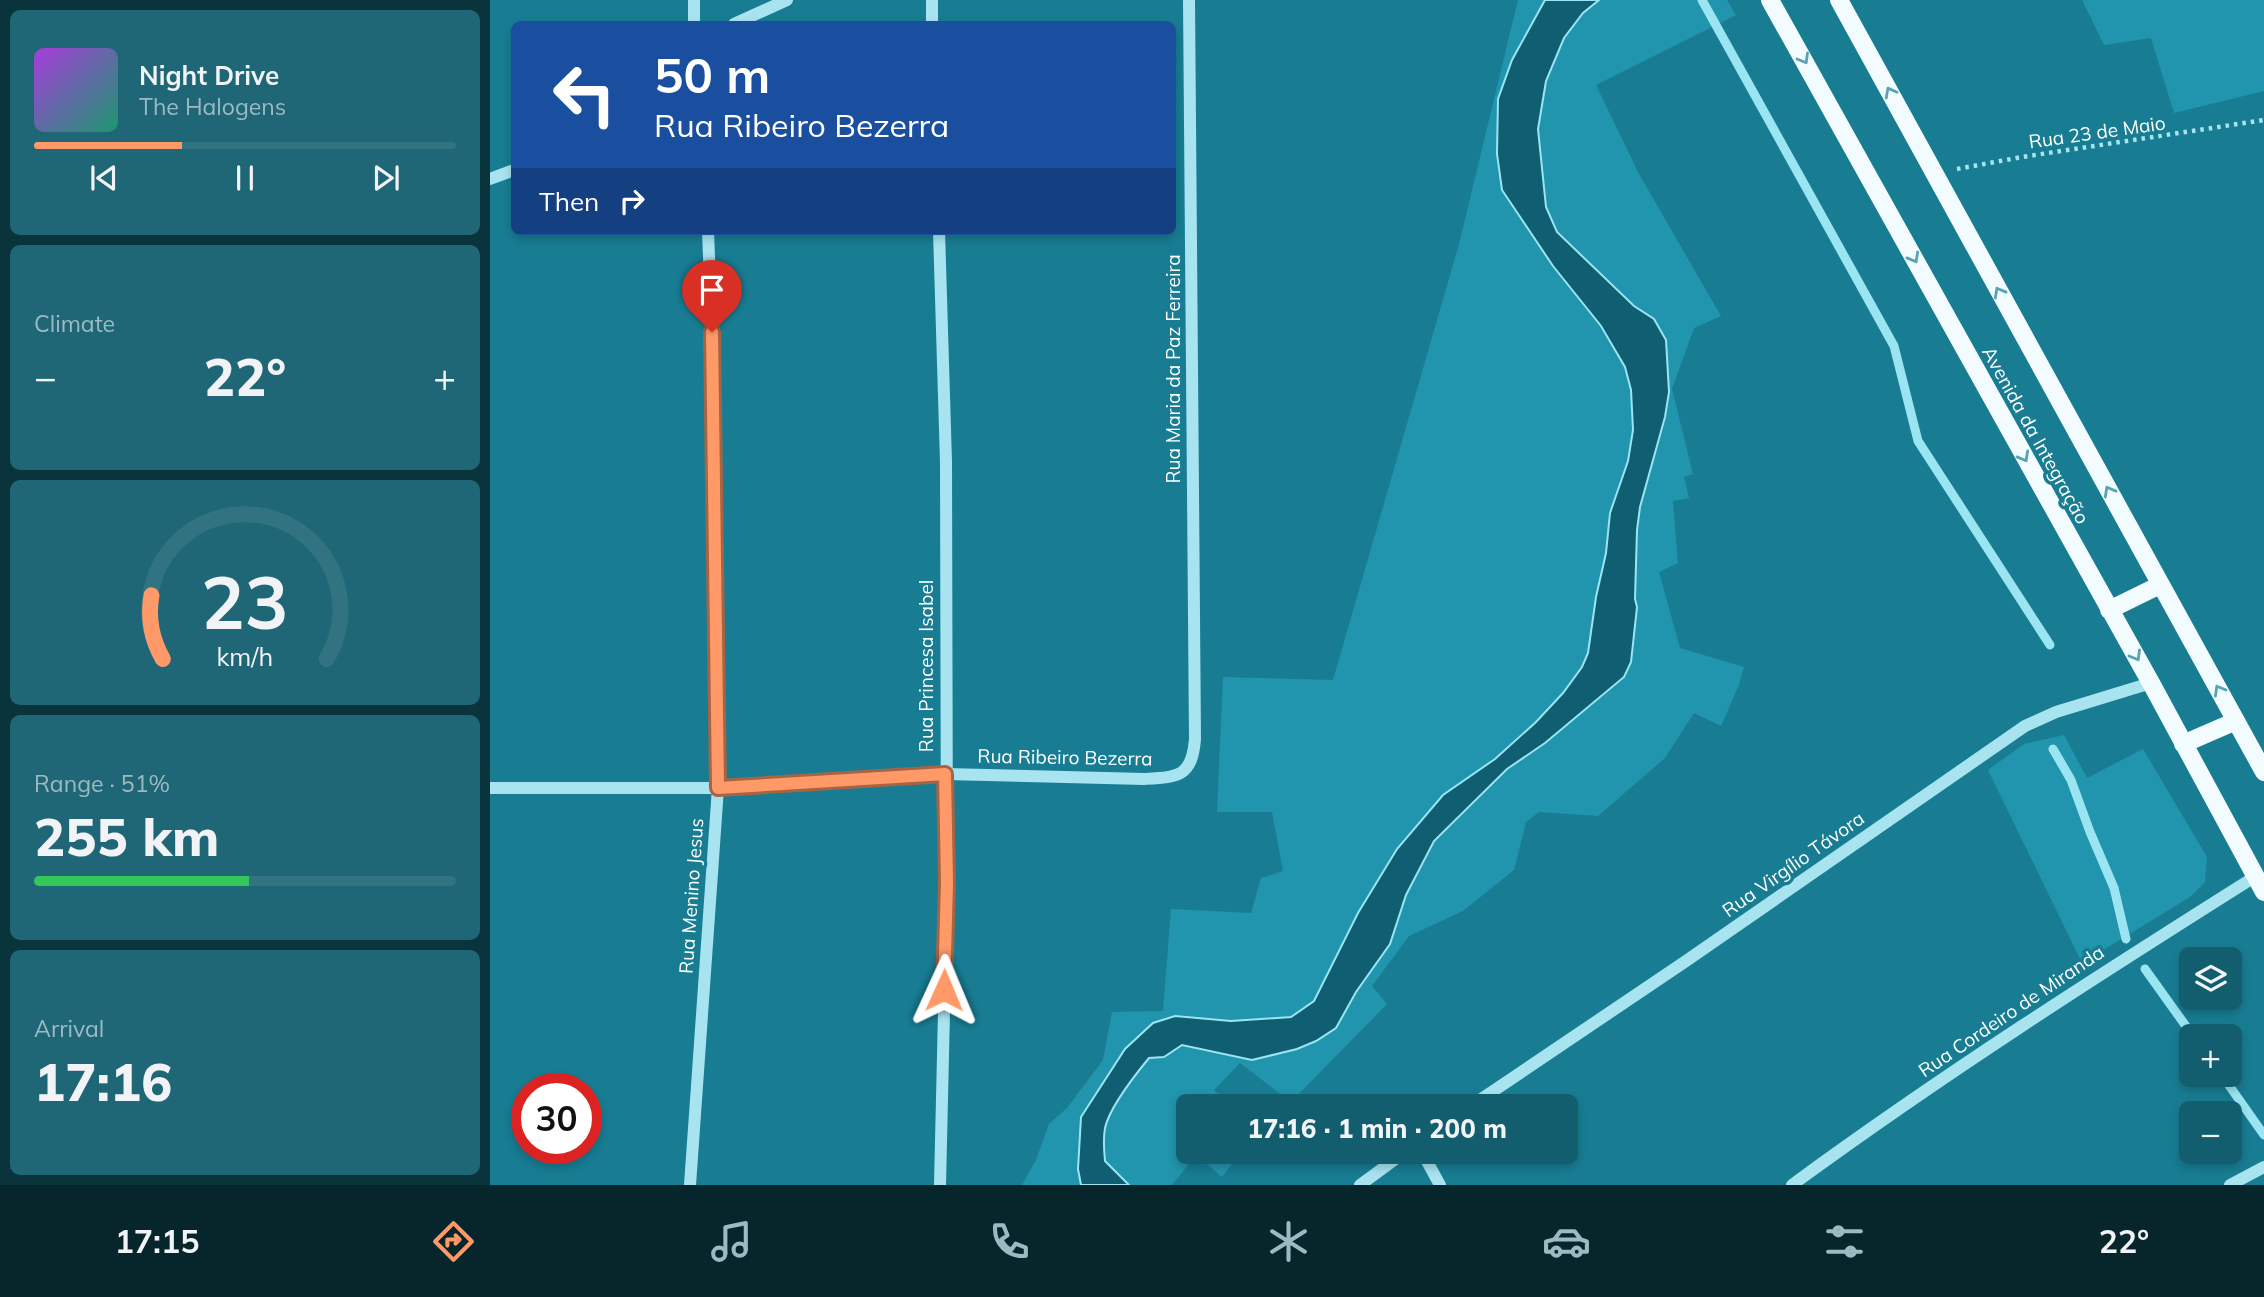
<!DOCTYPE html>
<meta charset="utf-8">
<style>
:root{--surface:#125e6e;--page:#1f6776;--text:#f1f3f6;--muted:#9cbac2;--line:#317381;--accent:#ff9a68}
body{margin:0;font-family:Mulish,sans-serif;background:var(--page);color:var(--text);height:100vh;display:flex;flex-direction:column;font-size:26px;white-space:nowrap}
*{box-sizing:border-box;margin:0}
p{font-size:23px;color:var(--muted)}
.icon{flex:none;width:38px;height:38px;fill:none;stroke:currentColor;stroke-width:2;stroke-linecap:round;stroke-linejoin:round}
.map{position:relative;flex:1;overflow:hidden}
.panel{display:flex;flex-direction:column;gap:10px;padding:10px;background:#0a343c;width:490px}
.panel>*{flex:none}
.guide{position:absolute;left:21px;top:21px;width:665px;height:214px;border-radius:10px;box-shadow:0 4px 10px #0003;background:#1a4fa0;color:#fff;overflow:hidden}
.tools{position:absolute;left:1689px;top:947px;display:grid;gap:14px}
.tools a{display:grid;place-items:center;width:63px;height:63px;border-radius:10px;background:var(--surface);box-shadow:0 4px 10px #0003;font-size:35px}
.speed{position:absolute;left:21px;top:1073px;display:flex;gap:14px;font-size:35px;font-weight:700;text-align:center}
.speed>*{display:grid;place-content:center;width:91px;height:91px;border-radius:50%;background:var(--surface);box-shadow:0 4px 10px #0003;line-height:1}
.speed .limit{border:10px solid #d22;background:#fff;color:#111}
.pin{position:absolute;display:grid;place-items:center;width:60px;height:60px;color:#fff;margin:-72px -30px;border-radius:50% 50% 50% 0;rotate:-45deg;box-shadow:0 0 7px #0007}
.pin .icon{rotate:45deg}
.me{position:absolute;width:77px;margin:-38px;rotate:1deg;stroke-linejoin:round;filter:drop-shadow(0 0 5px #0008)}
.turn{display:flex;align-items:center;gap:24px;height:147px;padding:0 28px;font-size:32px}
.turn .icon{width:91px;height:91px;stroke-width:2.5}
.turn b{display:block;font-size:49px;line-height:60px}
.then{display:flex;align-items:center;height:66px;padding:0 28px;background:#0003;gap:14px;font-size:26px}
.big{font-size:52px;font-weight:800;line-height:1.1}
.panel .widget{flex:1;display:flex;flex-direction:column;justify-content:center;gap:10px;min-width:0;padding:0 24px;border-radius:10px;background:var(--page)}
.panel .dial{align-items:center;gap:0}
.dial svg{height:182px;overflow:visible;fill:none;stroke:var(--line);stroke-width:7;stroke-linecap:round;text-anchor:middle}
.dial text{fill:var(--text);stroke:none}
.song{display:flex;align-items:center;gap:21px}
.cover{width:84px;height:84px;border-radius:10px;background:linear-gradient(135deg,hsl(280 70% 55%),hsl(160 70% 35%))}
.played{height:7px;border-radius:4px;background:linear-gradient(90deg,var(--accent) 35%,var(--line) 35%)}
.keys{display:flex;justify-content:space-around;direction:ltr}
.heat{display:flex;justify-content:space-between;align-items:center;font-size:38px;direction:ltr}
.charge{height:10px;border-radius:5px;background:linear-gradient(90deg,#34c759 51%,var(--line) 0)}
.trip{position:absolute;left:686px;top:1094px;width:402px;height:70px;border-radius:10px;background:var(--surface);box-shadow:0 4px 10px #0003;font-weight:800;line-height:70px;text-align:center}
.menu{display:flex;height:112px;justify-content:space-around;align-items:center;background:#07262c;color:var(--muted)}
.menu .icon{width:49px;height:49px}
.menu .selected{color:var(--accent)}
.menu b{font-size:32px;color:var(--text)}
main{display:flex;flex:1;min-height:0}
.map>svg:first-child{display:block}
.green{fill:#2195ad}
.water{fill:#105e71;stroke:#9be5f2;stroke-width:2}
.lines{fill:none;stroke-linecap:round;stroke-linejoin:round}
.stream{stroke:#9be5f2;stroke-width:9}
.path{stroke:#a8e4f0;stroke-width:4.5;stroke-dasharray:3.5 5;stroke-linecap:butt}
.minor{stroke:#a8e4f0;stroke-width:12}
.major{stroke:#f2fcff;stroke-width:18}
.oneway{stroke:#59a3b3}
.route-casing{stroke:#a66444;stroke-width:18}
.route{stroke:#ff9a68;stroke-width:12}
.labels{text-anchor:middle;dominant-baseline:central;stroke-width:7;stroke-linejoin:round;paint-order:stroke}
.street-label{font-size:19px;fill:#fff;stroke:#187d93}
</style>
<main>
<section class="panel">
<div class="widget">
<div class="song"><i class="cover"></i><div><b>Night Drive</b><p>The Halogens</p></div></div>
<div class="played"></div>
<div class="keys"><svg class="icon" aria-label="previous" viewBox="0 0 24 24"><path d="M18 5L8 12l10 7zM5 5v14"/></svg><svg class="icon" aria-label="pause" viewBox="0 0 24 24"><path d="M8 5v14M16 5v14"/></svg><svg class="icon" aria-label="next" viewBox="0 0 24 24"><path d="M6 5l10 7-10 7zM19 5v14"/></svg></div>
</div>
<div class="widget"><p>Climate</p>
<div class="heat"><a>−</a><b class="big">22°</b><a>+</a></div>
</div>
<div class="widget dial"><svg viewBox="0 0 100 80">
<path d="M14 69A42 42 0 1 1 86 69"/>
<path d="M14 69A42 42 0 0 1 9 41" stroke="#ff9a68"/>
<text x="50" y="56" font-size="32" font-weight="700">23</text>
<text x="50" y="72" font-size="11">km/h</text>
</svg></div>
<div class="widget"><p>Range · 51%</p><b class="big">255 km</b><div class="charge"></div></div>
<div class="widget"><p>Arrival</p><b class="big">17:16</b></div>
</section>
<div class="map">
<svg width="1774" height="1185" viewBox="0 0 1774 1185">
<rect width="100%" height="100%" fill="#187d93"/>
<g class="green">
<polygon points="1028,0 1055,0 1022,60 1063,266 1111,326 1135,367 1141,390 1143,430 1138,461 1120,513 1116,553 1106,598 1098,653 1092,667 1073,693 1046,722 907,849 868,913 824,1001 800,1017 741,1021 685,1016 663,1023 635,1049 614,1079 588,1169 591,1185 532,1185 546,1160 559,1124 577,1108 613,1060 622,1012 673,1011 681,909 761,913 771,878 793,871 782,812 727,812 733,677 843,680 969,244"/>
<path d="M1109 0H1237L1246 15 1106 85 1149 174 1231 316 1204 328 1182 389 1203 474 1194 477 1199 498 1183 501 1188 563 1169 572 1190 648 1254 667 1249 685 1231 726 1204 713 1175 758 1108 816 1049 812 1036 822 1024 870 973 911 919 936 882 986 897 1004 801 1102 750 1063 724 1090 741 1106H698V1152H751L732 1177 706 1155 682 1185H639L615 1161C614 1151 613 1139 615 1128 620 1106 645 1075 659 1058L674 1057 692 1045 762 1060 846 1028 866 992 900 944 916 895 944 841 1017 769 1055 743 1134 677 1147 607 1145 599C1146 569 1144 537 1150 508 1158 470 1177 432 1179 393 1180 369 1169 342 1164 319L1144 306 1068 232 1056 207 1048 129 1056 81 1074 38 1093 13Z"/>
<polygon points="1592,0 1774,0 1774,91 1684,113 1661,38 1614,45"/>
<polygon points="1574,735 1597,778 1653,749 1717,857 1715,882 1700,897 1592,963 1498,770 1534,744"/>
</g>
<path class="water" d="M1055 0H1109L1093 13 1074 38 1056 81 1048 129 1056 207 1067 232 1144 306 1164 319 1176 340 1179 392 1175 417 1150 507 1147 530 1145 599 1147 607 1141 662 1134 677 1055 743 1017 769 944 841 916 895 900 944 866 992 846 1028 826 1041 807 1049 762 1060 692 1045 674 1057 659 1058C645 1075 620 1106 615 1128 613 1139 614 1151 615 1161L639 1185H591L588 1169 591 1117 635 1049 663 1023 685 1016 741 1021 801 1017 824 1001 868 913 907 849 953 795 1005 759 1046 722 1073 693 1092 667 1098 653 1106 597 1116 553 1120 513 1138 461 1143 430 1141 390 1135 367 1111 326 1063 266 1012 190 1007 154 1008 99 1022 60Z"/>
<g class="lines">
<g class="stream">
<polyline points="1212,0 1404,346 1428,441 1560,645"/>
<polyline points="1563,749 1581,780 1600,832 1624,888 1636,939"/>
<polyline points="1655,969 1703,1036"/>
<polyline points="1731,1074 1774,1135"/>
</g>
<polyline class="path" points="1467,169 1532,157 1774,120"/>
<g class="minor">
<polyline points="204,0 204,24"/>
<polyline points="442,0 442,24"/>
<polyline points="244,24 297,0"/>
<polyline points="0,179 24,170"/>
<polyline points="449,231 456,462 457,883 450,1185"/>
<path d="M0 788H228L455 774 654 779C688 777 702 777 705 739L699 0"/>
<polyline points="981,1106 1196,961 1535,726 1566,712 1661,683"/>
<polyline points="932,1152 950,1185"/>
<polyline points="200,1185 228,788 224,383 218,231"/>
<polyline points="870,1185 915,1152"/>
<path d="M1302 1185C1452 1075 1609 975 1766 876"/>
<polyline points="1740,1185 1774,1167"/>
</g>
<g class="major">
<polyline points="1280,0 1661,683 1774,892"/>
<polyline points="1349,0 1774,772"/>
<polyline points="1619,610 1670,585"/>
<polyline points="1693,744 1746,721"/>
</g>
</g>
<defs><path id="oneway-chevron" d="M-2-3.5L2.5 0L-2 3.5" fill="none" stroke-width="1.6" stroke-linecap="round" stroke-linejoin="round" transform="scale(1.75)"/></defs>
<g class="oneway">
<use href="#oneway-chevron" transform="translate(1314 59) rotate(60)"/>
<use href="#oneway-chevron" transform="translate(1400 92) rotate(-118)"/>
<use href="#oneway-chevron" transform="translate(1424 258) rotate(61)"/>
<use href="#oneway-chevron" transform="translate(1509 292) rotate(-119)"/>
<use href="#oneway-chevron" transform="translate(1534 457) rotate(61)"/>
<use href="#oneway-chevron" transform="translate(1619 491) rotate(-119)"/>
<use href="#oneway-chevron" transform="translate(1646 656) rotate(60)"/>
<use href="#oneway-chevron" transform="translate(1729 690) rotate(-120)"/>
</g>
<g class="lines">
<g class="route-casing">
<polyline id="route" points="222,332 228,788 455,774 457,883 454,990"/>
</g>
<use href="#route" class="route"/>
</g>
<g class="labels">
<g class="street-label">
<text transform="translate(1607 132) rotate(-8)">Rua 23 de Maio</text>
<text transform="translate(683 369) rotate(-90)">Rua Maria da Paz Ferreira</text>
<text transform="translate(1546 435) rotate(61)">Avenida da Integração</text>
<text transform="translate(436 666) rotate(-90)">Rua Princesa Isabel</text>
<text transform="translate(575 757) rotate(1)">Rua Ribeiro Bezerra</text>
<text transform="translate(1303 864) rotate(-35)">Rua Virgílio Távora</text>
<text transform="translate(201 896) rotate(-86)">Rua Menino Jesus</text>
<text transform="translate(1521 1011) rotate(-34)">Rua Cordeiro de Miranda</text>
</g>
</g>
</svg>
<div class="tools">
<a><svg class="icon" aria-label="layers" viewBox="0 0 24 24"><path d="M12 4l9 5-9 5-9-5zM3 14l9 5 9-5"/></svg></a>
<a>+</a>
<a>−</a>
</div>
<div class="speed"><div class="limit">30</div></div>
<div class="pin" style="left:222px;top:332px;background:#d93025"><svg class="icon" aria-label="arrive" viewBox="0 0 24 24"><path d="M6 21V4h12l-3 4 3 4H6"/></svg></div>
<svg class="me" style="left:454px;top:990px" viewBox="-20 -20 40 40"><path d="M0-17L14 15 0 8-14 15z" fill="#ff9a68" stroke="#fff" stroke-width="4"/></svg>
<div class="trip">17:16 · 1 min · 200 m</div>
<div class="guide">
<div class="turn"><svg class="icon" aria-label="left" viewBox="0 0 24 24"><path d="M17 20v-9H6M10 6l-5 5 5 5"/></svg><div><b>50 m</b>Rua Ribeiro Bezerra</div></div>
<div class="then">Then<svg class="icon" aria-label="right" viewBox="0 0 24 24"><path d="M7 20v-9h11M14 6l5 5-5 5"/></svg></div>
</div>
</div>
</main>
<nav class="menu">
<b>17:15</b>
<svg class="icon selected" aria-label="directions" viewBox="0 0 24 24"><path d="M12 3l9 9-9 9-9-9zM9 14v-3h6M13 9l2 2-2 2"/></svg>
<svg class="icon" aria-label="music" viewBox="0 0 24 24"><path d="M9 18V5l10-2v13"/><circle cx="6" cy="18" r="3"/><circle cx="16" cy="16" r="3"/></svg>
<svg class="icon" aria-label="phone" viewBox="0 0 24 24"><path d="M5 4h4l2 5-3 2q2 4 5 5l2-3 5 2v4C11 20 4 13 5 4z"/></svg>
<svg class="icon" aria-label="climate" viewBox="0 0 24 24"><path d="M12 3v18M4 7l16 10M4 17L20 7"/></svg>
<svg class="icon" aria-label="car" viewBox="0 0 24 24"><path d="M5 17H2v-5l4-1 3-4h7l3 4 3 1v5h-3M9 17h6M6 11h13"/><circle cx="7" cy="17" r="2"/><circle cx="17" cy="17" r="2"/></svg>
<svg class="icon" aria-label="filters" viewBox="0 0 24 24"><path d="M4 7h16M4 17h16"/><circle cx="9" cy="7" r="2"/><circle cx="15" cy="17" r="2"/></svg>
<b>22°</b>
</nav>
